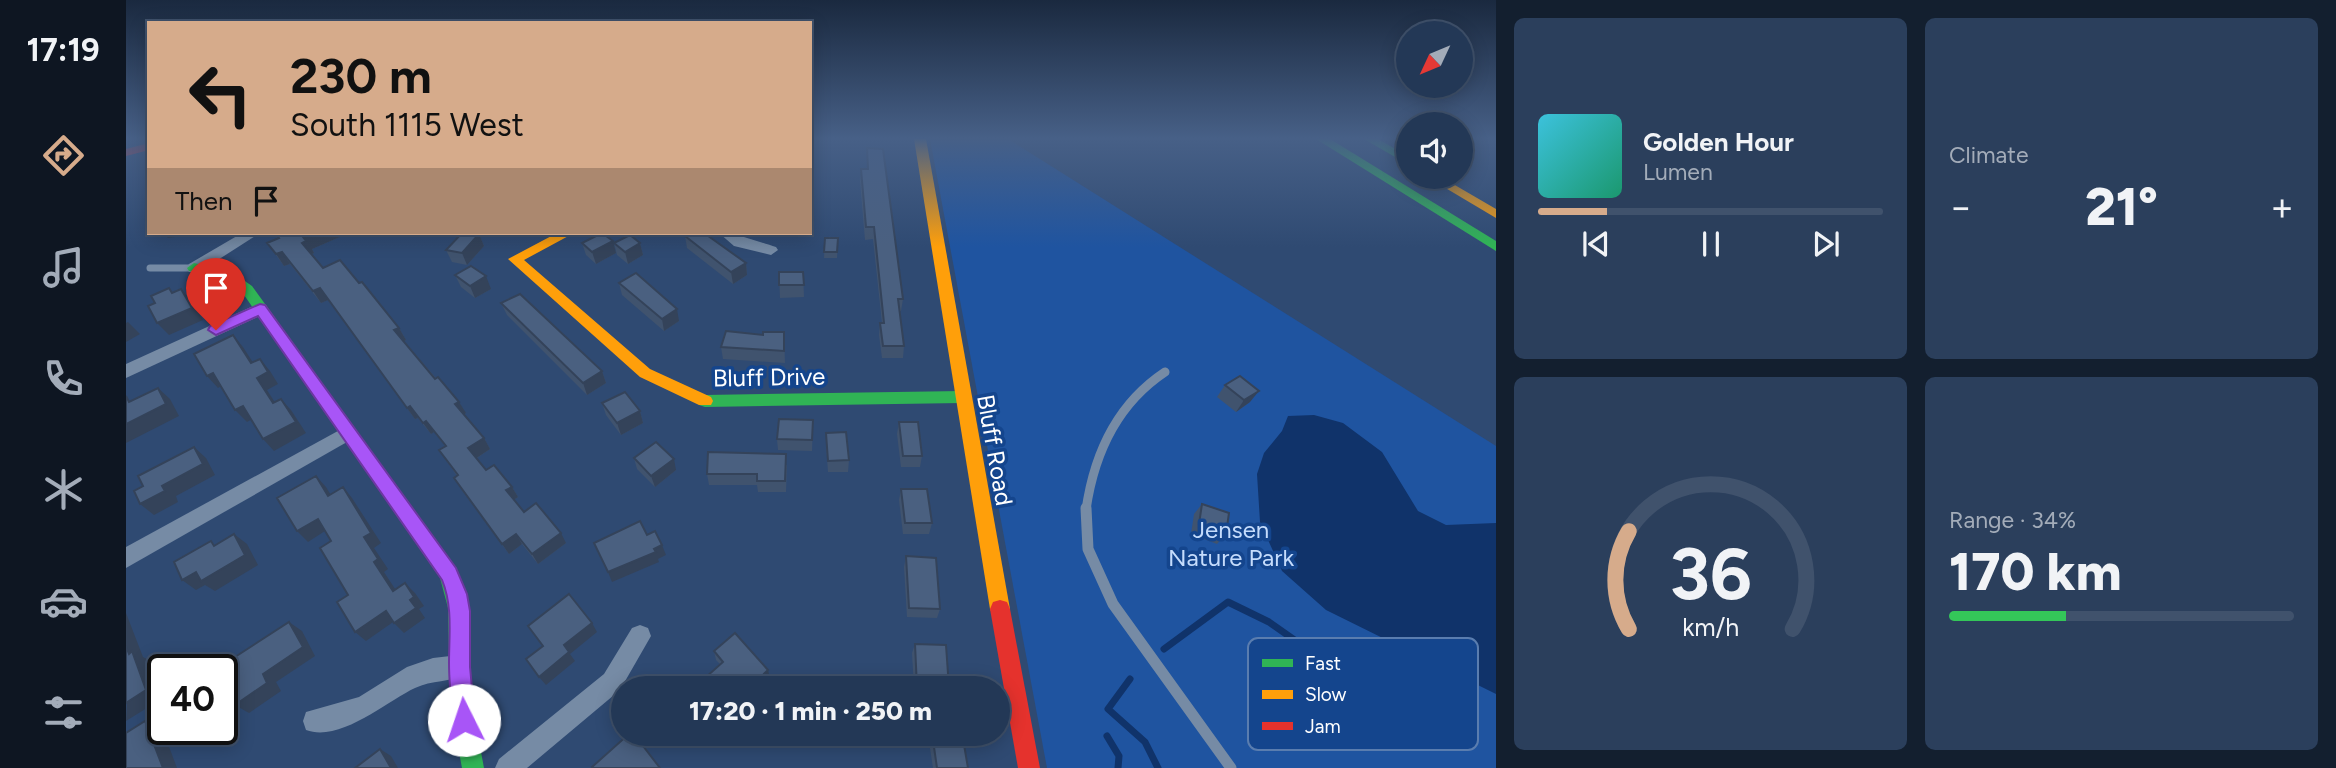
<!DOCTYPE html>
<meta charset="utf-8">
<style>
:root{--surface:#233856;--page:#2b3f5c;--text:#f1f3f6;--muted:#a3acb9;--line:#40526c;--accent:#d6ab8b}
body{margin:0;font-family:Figtree,sans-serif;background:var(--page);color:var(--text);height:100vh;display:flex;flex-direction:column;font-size:26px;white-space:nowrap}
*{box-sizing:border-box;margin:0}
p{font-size:23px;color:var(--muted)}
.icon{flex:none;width:38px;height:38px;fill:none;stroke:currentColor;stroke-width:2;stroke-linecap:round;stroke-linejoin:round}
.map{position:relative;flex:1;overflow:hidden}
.details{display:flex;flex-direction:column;gap:18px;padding:18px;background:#131f2f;width:840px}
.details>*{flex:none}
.top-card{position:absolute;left:21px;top:21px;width:665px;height:214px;border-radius:0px;box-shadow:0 4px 18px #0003,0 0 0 2px var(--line);background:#d6ab8b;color:#111;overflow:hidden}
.needle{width:46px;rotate:226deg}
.controls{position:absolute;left:1270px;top:21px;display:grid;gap:14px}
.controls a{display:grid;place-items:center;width:77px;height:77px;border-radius:50%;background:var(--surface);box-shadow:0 4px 18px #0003,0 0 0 2px var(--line);font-size:35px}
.speed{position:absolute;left:21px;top:654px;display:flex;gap:14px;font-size:35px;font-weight:700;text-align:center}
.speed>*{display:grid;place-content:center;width:91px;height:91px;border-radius:50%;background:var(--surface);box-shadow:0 4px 18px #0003,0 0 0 2px var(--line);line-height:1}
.speed .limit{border:4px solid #111;border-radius:10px;background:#fff;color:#111}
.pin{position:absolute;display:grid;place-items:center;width:60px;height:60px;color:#fff;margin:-72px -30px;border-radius:50% 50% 50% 0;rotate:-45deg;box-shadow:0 0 7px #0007}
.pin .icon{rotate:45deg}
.me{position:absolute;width:77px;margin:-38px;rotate:356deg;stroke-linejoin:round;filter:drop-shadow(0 0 5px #0008)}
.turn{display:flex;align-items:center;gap:24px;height:147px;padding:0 28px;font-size:32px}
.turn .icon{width:91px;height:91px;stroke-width:2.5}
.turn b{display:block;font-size:49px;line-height:60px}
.then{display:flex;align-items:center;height:66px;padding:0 28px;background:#0003;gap:14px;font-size:26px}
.big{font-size:52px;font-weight:800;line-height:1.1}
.details .widget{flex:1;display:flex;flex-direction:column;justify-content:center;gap:10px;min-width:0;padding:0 24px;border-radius:10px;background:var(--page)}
.details .dial{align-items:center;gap:0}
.dial svg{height:182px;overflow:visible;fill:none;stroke:var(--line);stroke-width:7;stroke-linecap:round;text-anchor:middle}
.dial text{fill:var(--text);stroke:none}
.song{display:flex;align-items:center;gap:21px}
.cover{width:84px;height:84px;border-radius:10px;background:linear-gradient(135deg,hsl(190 70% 55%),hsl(160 70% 35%))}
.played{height:7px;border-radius:4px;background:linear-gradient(90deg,var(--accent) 20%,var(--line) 20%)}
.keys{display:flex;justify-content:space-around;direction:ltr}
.heat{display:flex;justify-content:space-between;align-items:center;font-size:38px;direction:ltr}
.charge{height:10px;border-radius:5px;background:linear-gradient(90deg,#34c759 34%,var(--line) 0)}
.details .tiles{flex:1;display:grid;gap:18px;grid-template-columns:repeat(2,1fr)}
.trip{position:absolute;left:485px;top:676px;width:399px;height:70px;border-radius:35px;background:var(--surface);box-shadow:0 4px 18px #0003,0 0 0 2px var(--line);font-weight:800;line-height:70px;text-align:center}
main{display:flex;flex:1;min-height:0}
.dock{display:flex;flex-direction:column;width:126px;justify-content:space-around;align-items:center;background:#0e1622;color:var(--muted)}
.dock .icon{width:49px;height:49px}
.dock .on{color:var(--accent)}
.dock b{font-size:32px;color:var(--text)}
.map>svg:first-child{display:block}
.green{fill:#1f54a0}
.water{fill:#10336a}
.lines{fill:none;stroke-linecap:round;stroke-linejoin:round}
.stream{stroke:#10336a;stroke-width:7}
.lane-far2{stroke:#768ba5;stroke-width:7}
.lane-far1{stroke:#768ba5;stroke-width:9}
.lane{stroke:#768ba5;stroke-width:11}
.street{fill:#768ba5;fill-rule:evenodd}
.fast{fill:#30b455;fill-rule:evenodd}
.slow{fill:#ff9f0a;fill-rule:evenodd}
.jam{fill:#e5322d;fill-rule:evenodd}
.wall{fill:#40536e}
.shaded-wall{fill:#34435a}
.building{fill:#4a6080;stroke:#34435a;stroke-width:2}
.route{fill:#a855f7;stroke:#6d37a1;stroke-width:2}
.labels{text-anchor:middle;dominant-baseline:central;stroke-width:7;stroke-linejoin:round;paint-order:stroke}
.street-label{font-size:24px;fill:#fff;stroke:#14458d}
.park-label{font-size:24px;fill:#c5dcfc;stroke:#14458d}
.key{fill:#14458d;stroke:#5a7daf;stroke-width:2}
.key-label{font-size:19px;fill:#fff}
</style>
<main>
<nav class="dock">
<b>17:19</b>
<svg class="icon on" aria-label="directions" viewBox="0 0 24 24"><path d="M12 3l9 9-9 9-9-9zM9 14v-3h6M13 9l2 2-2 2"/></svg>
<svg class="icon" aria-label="music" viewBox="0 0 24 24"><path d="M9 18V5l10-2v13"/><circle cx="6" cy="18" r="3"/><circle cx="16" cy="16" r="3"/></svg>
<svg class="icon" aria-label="phone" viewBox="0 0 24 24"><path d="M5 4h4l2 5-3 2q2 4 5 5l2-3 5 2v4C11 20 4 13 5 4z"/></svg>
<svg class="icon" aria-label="climate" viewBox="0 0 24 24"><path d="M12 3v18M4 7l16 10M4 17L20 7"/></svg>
<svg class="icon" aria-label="car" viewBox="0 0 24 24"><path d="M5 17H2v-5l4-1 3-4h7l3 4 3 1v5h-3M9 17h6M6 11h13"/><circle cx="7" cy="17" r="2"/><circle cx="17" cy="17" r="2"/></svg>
<svg class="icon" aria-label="filters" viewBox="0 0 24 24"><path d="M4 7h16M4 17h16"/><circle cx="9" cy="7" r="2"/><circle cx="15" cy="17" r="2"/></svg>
</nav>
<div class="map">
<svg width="1370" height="768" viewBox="0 0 1370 768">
<rect width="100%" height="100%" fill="#2f4a72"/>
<polygon class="green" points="804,139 882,139 1370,446 1370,768 921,768"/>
<polygon class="water" points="1188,415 1217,423 1256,452 1292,511 1320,525 1370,523 1370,694 1200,610 1156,571 1134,522 1131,474 1138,453 1156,431 1162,416"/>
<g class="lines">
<g class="stream">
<polyline points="1038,649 1102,602 1143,622 1257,702 1284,707 1309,695"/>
<polyline points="1004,679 982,709 1019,742 1032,768"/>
<polyline points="981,736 993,756 992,768"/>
</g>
<polyline class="lane-far2" points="24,268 67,268"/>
<path class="lane-far1" d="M960 510C968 454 991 404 1039 372"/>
<polyline class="lane" points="960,508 962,549 987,604 1105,768"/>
<g class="street">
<polygon points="116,233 134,233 73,272 63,272 60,268 63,264"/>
<path d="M593 233C608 232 633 242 650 247L652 250 645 255 608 246Z"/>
<polygon points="134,303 140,305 142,309 140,313 0,378 0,364"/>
<polygon points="221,426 228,428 230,433 228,438 0,568 0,547"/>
<polygon points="514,625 522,628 525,636 494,690 401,768 369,768 373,759 478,674 506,628"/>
<path d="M333 655 341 659 345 667 341 675C324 682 306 680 289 688 261 701 214 743 180 730L177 721 180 712 233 697 281 667 307 658Z"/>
</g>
<g class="fast">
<polygon points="1190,139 1204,139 1370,241 1370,251"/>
<polygon points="1238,139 1252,139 1283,157 1283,165"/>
<polygon points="68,263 106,272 126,286 330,568 342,608 346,704 358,768 336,768 324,704 322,608 314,578 116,292 97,279 63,271 61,268"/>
<polygon points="836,391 842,393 844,397 842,401 836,403 579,407 573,405 571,401 573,397 579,395"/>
</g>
<g class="slow">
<polygon points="788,139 800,139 884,609 881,616 874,618 867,616 864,609"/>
<polygon points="1301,177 1315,177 1370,209 1370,218"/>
<polygon points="431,233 448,233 398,260 524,369 585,397 587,401 585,405 573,405 514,377 382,259"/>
</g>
<g class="jam">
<polygon points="23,143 23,150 0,156 0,149"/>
<polygon points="874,600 881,602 884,609 914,768 892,768 864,609 867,602"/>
</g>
</g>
<g class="wall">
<polygon points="741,148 777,299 775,311 773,311 778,346 777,358 756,358 753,335 754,323 756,323 747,239 739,240 734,181 735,169 741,169"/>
<polygon points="150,233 223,233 186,249 188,253 186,254 197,268 273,328 280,340 278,341 340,413 338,414 358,438 364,449 351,458 360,470 386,487 392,497 388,500 398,512 440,543 412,564 396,544 383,554 335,489 331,476 313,450 319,446 308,432 305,434 292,418 289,419 202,300 195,303 164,264 158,266 150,255 141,243 153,238"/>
<polygon points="353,234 358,246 341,265 326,262 320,250"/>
<polygon points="559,236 620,263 621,275 607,284 561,248"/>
<polygon points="699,238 712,238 711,258 698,258"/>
<polygon points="487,241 490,253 470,264 460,255 456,243"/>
<polygon points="488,243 514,243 517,255 502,264 491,255"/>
<polygon points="653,272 677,272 678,297 654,298"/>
<polygon points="329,275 365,289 349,298 335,287"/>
<polygon points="493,283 553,321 538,331 496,295"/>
<polygon points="375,303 476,371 480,383 461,395 381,315"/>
<polygon points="658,332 659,363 597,359 595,347 637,335"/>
<polygon points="1099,385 1124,402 1110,412 1091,397"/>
<polygon points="476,403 514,411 517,423 495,435 480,415"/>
<polygon points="687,420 686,451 652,450 651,439"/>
<polygon points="773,422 796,456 794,467 775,467 771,434"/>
<polygon points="700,433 723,460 722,472 702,472 700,444"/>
<polygon points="508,458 550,470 529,487 511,469"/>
<polygon points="661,465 660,492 632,492 631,485 583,485 581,474"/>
<polygon points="775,489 806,523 803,534 777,534 773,500"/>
<polygon points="1076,504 1100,534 1091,544 1065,534 1068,514"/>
<polygon points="780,556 814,609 811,618 781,617 778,567"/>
<polygon points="789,644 823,688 788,688 786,653"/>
<polygon points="588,651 644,678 633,688 571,688 570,686 594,664 590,660"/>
<polygon points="803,733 836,733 842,768 807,768 802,735"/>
</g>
<g class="shaded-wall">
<polygon points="38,233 78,233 42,238"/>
<polygon points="188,233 223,233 186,249 188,253 184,255 176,243 177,237"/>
<polygon points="353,234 358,246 341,265 336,253"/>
<polygon points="487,241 490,253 470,264 466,252"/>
<polygon points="514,243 517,255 502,264 499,252"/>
<polygon points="156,252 164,264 158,266 150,254"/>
<polygon points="620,263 621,275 607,284 605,272"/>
<polygon points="360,276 365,289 349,298 344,286"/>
<polygon points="194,288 202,300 195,303 187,291"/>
<polygon points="55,289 65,301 77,320 43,335 31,323"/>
<polygon points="551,309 553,321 538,331 536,319"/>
<polygon points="2,322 14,334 0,342 0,323"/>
<polygon points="273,328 280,340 276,342 268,330"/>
<polygon points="107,335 117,347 135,375 125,363"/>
<polygon points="134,359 144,371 152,384 141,390 157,415 147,403 131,378"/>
<polygon points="476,371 480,383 461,395 457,383"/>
<polygon points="87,373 98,384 92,388 81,376"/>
<polygon points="32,388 44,399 53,416 0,443 0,424"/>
<polygon points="1133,391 1124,402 1110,412 1118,400"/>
<polygon points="155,399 165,410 180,433 148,451 137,439"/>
<polygon points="333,402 340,413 336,416 329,404"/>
<polygon points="117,406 128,418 121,422 109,410"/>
<polygon points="284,406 292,418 289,419 281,408"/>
<polygon points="514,411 517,423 495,435 491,423"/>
<polygon points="300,421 308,432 305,434 297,423"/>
<polygon points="358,438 364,449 349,459 342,448"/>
<polygon points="68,447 80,458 89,475 50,496 52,502 28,515 14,504 36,486"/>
<polygon points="548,459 550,470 529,487 525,476"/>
<polygon points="190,476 200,487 212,507 202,496"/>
<polygon points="217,487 226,498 255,543 248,548 262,569 258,572 277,601 267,591 248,562"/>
<polygon points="386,487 392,497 386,501 380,490"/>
<polygon points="192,519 202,529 182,542 171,531"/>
<polygon points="435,533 440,543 412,564 406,554"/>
<polygon points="108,534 121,544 132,565 89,591 79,585 70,590 56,580"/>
<polygon points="390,534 396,544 383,554 376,544"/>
<polygon points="536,545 540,555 532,559 533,562 486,582 482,572"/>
<polygon points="279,583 289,593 298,606 293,609 299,618 278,633 268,623 284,600"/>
<polygon points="260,611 270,620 240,641 229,632"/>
<polygon points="0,613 17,657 23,660 37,698 0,721 3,654 0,646"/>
<polygon points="163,622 176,631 189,656 150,682 155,691 123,713 109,705 137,674"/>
<polygon points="466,623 471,632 444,654 449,661 420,685 413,677 438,645"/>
<polygon points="642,670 644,678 633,688 623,688"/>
<polygon points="19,721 36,728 51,768 37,768"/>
<polygon points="254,749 265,756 272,768 265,768"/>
</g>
<g class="building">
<polygon points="741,148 757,149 777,299 772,299 778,346 757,346 754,323 758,323 748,227 740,227 735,169 742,169"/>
<polygon points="149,233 188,233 177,237 180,241 176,243 197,268 214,260 233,283 236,282 273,328 268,330 309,379 312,377 333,402 329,404 358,438 342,448 360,470 368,465 386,487 380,490 398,512 410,503 435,533 406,554 390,534 376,544 328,478 332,475 313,450 320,446 300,421 297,423 284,406 281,408 194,288 187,291 156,252 150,254 141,243 153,238"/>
<polygon points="336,233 353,234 336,253 320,250"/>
<polygon points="476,233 487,241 466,252 456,243"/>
<polygon points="565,233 578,233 620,263 605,272 559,236"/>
<polygon points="504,235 514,243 499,252 488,243"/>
<polygon points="699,238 712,238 711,252 698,252"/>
<polygon points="345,266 360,276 344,286 329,275"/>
<polygon points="653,272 677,272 678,285 653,285"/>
<polygon points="510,273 551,309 536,319 493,283"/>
<polygon points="43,288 46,293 55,289 66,308 31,323 22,306 29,303 25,296"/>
<polygon points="394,294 476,371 457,383 375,303"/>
<polygon points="600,331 637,335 637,332 658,332 658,351 595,347"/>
<polygon points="107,335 125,363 134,359 142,372 131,378 147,403 155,399 170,422 137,439 117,406 109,410 87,373 81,376 68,354"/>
<polygon points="1114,376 1133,391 1118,400 1099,385"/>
<polygon points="32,388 40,404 0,424 0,396 3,402"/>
<polygon points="499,392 514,411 491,423 476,403"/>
<polygon points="653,419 687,420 686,440 651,439"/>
<polygon points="773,422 792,422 796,456 777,456"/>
<polygon points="720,432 723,460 702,461 700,433"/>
<polygon points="530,442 548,459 525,476 508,458"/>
<polygon points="68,447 77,464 36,486 39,491 14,504 8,491 17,486 12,476"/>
<polygon points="582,452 660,454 659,481 631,481 631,474 581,474"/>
<polygon points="190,476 202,496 217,487 245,533 238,537 252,559 248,562 267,591 279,583 288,597 284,600 290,608 268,623 260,611 229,632 211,602 222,595 194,548 205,541 192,519 171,531 151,498"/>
<polygon points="775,489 801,489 806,523 779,523"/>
<polygon points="1076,504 1103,513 1100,534 1073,524"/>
<polygon points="514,521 521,535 529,531 536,545 528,549 530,552 482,572 468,543"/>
<polygon points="108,534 119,555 75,581 70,572 56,580 48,562 85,541 88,546"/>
<polygon points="780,556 810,558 814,609 783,608"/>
<polygon points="443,594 466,623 438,645 443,652 413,677 400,659 417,646 402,626"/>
<polygon points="163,622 177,647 137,674 141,683 109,705 96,677 96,670 93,670 92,668"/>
<polygon points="609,633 642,670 623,688 572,688 570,686 597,662 588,651"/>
<polygon points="789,644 820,645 823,688 791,688"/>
<polygon points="0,646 3,654 6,651 20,690 0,703"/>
<polygon points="19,721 37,768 0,768 0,733"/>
<polygon points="504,733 507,733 534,768 467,768 466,767"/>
<polygon points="806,733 836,733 842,768 811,768"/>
<polygon points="254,749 265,768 229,768"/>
</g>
<linearGradient id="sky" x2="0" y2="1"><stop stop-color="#1a293f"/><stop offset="0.56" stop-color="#476087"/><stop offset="1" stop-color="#476087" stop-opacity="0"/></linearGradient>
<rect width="1370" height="247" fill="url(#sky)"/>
<path class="route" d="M134 304 139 305 330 568 341 594 344 611V667L349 720 345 728 338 731 330 728 327 720C325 701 323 682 323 663 323 635 327 607 316 580L132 316 90 335 82 330 84 326Z"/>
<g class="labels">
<g class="street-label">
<text transform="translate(643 377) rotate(-1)">Bluff Drive</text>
<text transform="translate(869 450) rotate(80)">Bluff Road</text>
</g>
<g class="park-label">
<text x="1105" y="529">Jensen<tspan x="1105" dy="28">Nature Park</tspan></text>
</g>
</g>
<rect x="1122" y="638" width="230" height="112" rx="10" class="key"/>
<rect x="1136" y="659" width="31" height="8" fill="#30b455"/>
<rect x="1136" y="690" width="31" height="9" fill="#ff9f0a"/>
<rect x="1136" y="722" width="31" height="8" fill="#e5322d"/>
<g class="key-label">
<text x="1179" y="670">Fast</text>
<text x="1179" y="701">Slow</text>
<text x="1179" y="733">Jam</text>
</g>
</svg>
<div class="controls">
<a><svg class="needle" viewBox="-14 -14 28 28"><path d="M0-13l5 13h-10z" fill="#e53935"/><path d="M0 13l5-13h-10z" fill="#a3acb9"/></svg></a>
<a><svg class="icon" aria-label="sound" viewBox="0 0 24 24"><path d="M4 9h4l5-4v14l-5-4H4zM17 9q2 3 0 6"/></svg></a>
</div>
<div class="speed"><div class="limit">40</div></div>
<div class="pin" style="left:90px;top:330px;background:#d93025"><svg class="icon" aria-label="arrive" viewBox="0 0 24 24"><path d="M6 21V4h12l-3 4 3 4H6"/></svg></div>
<svg class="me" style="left:338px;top:720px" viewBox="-20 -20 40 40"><circle r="19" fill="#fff"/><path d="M0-13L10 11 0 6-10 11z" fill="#a855f7"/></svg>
<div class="trip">17:20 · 1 min · 250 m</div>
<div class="top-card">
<div class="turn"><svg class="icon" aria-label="left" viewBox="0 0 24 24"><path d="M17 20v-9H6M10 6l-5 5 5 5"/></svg><div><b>230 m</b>South 1115 West</div></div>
<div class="then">Then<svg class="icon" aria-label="arrive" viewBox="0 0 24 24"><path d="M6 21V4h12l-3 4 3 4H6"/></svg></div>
</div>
</div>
<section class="details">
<div class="tiles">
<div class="widget">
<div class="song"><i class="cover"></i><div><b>Golden Hour</b><p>Lumen</p></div></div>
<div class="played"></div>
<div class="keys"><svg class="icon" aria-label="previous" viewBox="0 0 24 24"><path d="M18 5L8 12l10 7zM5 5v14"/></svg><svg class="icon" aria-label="pause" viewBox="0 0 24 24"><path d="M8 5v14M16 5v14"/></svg><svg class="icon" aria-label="next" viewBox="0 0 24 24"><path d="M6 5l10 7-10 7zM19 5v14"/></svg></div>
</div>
<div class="widget"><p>Climate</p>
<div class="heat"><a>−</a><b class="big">21°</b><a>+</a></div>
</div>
<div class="widget dial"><svg viewBox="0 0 100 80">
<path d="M14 69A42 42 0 1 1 86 69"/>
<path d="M14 69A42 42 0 0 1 14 26" stroke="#d6ab8b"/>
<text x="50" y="56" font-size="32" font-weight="700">36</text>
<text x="50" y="72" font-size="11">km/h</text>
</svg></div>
<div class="widget"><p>Range · 34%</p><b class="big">170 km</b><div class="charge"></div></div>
</div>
</section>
</main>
